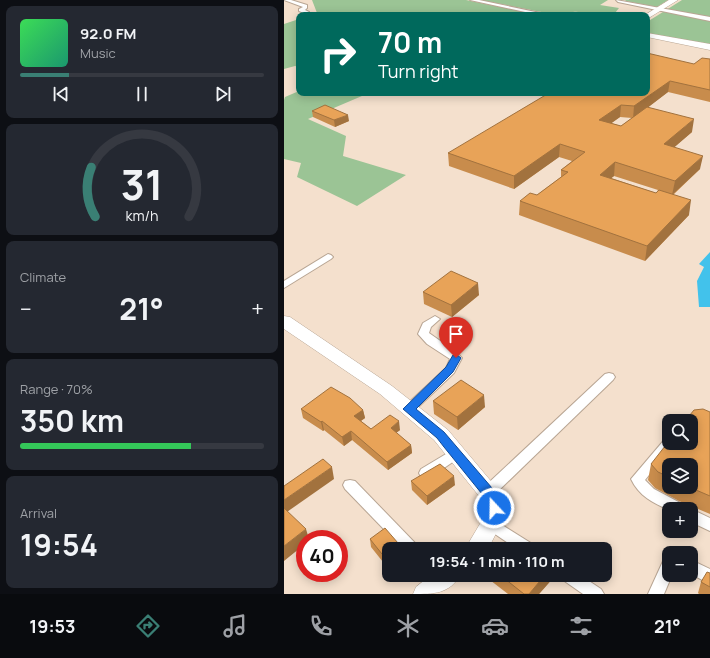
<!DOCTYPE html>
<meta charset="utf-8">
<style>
:root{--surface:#171b24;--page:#242831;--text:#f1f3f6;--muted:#9ea1a6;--line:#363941;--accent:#3a7f74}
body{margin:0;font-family:Manrope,sans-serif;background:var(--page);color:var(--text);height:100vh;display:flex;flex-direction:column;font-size:15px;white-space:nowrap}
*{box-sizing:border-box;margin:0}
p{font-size:13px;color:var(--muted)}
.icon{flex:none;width:22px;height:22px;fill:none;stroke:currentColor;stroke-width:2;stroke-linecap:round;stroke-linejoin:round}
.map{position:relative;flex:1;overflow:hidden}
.sheet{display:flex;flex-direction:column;gap:6px;padding:6px;background:#0d0f14;width:284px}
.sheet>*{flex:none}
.top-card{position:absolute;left:12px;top:12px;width:354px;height:84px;border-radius:8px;box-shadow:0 2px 10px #0003;background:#00695c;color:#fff;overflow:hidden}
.buttons{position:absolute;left:378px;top:414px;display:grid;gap:8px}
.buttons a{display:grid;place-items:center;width:36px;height:36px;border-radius:8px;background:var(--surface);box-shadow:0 2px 10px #0003;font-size:20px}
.speed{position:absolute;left:12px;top:530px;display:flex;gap:8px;font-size:20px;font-weight:700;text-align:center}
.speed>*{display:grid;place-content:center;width:52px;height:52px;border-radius:50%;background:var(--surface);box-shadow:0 2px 10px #0003;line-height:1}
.speed .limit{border:6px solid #d22;background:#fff;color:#111}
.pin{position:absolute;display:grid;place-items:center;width:34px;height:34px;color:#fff;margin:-41px -17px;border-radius:50% 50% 50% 0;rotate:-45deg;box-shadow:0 0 4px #0007}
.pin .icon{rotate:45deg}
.me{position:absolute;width:44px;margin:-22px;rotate:339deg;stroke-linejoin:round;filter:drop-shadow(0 0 3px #0008)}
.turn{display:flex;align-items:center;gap:14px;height:84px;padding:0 16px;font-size:18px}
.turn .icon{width:52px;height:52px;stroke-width:2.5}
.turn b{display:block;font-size:28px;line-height:34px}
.big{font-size:30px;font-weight:700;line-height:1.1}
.sheet .widget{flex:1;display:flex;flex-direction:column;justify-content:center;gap:6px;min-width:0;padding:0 14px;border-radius:8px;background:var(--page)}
.sheet .dial{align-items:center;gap:0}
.dial svg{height:104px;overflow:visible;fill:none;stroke:var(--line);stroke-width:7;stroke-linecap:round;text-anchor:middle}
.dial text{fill:var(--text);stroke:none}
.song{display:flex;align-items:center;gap:12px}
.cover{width:48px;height:48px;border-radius:6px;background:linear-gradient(135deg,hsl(130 70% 55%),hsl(160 70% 35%))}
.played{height:4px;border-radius:2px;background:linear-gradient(90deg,var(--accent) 20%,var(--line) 20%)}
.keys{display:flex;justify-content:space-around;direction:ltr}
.heat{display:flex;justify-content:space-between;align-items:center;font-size:22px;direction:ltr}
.charge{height:6px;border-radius:3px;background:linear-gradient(90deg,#34c759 70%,var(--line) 0)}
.trip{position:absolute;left:98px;top:542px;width:230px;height:40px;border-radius:8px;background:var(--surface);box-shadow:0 2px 10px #0003;font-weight:700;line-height:40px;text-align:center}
.menu{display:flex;height:64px;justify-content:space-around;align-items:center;background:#090b0e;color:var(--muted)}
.menu .icon{width:28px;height:28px}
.menu .active{color:var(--accent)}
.menu b{font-size:18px;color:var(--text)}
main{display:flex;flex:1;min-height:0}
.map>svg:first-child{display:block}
.green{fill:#9bc495}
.water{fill:#42c2eb}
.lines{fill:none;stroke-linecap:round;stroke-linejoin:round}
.street-casing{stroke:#b8a593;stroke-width:2}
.secondary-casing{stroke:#b8a593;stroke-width:1}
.street{fill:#fff;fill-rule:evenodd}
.secondary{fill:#fff;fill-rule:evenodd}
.wall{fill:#c88c4c;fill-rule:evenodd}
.shaded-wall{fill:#a2723e}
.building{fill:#e8a358;stroke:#a2723e}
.route{fill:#1a73e8;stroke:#114b97}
</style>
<main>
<section class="sheet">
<div class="widget">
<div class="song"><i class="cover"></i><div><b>92.0 FM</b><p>Music</p></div></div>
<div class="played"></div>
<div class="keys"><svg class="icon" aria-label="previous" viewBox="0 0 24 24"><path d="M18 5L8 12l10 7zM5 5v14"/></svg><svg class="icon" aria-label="pause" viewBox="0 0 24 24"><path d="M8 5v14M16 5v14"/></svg><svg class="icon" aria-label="next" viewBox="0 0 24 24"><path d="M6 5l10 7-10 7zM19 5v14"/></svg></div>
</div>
<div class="widget dial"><svg viewBox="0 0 100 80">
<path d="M14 69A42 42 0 1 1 86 69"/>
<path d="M14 69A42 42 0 0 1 11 31" stroke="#3a7f74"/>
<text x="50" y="56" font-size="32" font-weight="700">31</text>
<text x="50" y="72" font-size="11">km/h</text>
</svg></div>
<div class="widget"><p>Climate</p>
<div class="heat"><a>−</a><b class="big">21°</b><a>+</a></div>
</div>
<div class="widget"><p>Range · 70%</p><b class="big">350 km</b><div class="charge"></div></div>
<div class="widget"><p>Arrival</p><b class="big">19:54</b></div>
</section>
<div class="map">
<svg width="426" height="594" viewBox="0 0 426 594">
<rect width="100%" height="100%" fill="#f4e0cd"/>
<g class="green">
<polygon points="28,0 182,0 256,15 27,15 33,13"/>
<path d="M196 0H324L316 5 335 8 331 13 343 15 316 12C307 19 299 10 289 12 283 13 279 15 273 15Z"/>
<polygon points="342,0 384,0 373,7 341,1"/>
<polygon points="398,0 426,0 426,44 363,33 363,22"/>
<polygon points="15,19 15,67 11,66 0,69 0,24"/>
<polygon points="15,91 15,93 85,93 24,119 62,136 59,156 122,175 73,206 13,177 17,163 0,159 0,100 1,97"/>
</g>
<polygon class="water" points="426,252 426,307 415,307 413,281 420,267 415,264"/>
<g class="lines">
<g class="street-casing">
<g id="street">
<polygon points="0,0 7,0 23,5 23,8 21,10 25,12 22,14 15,11 15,9 19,7"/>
<polygon points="186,0 195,0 266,15 255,15"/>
<polygon points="332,0 426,17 426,21 334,2"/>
<polygon points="44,254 47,255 49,257 47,259 0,288 0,281"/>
<polygon points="151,316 156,319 147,327 145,333 172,352 178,358 170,373 129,412 125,413 121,412 119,409 121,406 162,368 166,359 143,344 134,334 139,323"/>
<polygon points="325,373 329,374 331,377 329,380 209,496 204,498 199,496 197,492 199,488 321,374"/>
<path d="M385 437V443H391L389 445 361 480 370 489 400 505 402 509H385V510C369 503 355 496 347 479L381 439Z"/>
<polygon points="172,448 176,449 178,453 176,457 147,477 142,478 137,477 135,473 137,469"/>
<polygon points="66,480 71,481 133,545 135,549 119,549 61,489 59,485 61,481"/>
<polygon points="407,509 426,518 426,531 407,522"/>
<polygon points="207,518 250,545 252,549 233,549 202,528 200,524 202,520"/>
<polygon points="385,557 385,575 388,575 380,594 364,594 380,559"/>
<polygon points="407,560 426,569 426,584 407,574"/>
<polygon points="277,575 296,575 317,589 320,594 299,594 279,580"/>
</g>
</g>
<g class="secondary-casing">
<g id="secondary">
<polygon points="385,0 394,0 363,19 363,15 361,15"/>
<polygon points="363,33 426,44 426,50 363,37"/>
<polygon points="0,316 6,317 108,386 164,430 211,486 220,508 217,524 204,549 181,549 197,522 200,508 195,496 150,440 96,394 0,329"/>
<path d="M147 575H176C166 594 149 594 129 594L132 587Z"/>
</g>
</g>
<use href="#street" class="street"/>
<use href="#secondary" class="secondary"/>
</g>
<g class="wall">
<path d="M426 59V102L384 92 364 107 408 132 390 147 416 169 389 195 405 215 361 261 235 215 236 201 253 195 277 177V170L288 161 275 157 230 189 165 166 164 153 410 64ZM336 117 348 118 337 126 327 123ZM330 176 374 190 372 193 327 178Z"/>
<polygon points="28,111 65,121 51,127 29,117"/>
<polygon points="139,292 195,295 168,317 140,304"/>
<polygon points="149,401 201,407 174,430 150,414"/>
<polygon points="17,409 79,410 81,418 77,421 87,429 116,430 112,433 127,445 128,453 104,470 68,440 60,446 40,430 39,431 19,418"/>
<path d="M426 412V514L395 501 371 488 364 480 367 464ZM385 465 407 487H385Z"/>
<polygon points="127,481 171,485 143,505 128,490"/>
<polygon points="86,539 114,543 115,549 105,549 105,558 99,562 87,547"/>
<polygon points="426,573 426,594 415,594 414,593 417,582"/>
<polygon points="202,575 270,575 270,577 255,594 224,594 202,577"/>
</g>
<g class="shaded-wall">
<polygon points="386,81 384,92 349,119 350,106"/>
<polygon points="337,105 336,117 314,133 315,120"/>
<polygon points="64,115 65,121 51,127 50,120"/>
<polygon points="410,119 408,132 378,158 380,144"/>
<polygon points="276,144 275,157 230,189 230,176"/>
<polygon points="419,156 416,169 388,195 391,181"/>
<polygon points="331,162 330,176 314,189 316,175"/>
<polygon points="407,200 405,215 361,261 363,246"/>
<polygon points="194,283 195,295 168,317 167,305"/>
<polygon points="200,395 201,407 174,430 173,417"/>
<polygon points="79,410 81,418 72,424 70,416"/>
<polygon points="38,421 40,430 39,431 37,422"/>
<polygon points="115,421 116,430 108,436 107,428"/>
<polygon points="67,431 68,440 60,446 58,437"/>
<polygon points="127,445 128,453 104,470 103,462"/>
<polygon points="48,467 50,479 0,514 0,500"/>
<polygon points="170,476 171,485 143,505 143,496"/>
<polygon points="22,529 25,539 21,539 21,544 0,561 0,546"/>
<polygon points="114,543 115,549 105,549 105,558 99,562 98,554"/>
<polygon points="261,575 270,575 270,577 255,594 245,594"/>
</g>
<g class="building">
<polygon points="363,53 410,64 418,58 426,59 426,90 386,81 350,106 337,105 315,120 337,126 363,107 410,119 380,144 419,156 391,181 331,162 316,175 372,193 375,190 407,200 363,246 236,201 246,193 253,195 284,172 277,170 301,152 276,144 230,176 164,153 265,93 363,93"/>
<polygon points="41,105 64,115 50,120 28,111"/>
<polygon points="167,271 194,283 167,305 139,292"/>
<polygon points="177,380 200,395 173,417 149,401"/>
<polygon points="47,387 66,398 79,410 70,416 87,429 106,415 115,421 107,428 127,445 103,462 67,431 58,437 38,421 37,422 17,409"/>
<polygon points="419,409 426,412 426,496 405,487 407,487 407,465 385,465 385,477 374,472 367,464 385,441 385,443 407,443 407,421 401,421 410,410"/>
<polygon points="39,459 48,467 0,500 0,486"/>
<polygon points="156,464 170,476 143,496 127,481"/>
<polygon points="0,508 22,529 0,546"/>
<polygon points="101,528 114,543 98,554 86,539"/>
<polygon points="423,572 426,573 426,587 417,582"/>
<polygon points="216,575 261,575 245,594 240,594"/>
</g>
<polygon class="route" points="172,354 177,358 169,372 132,409 160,432 208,488 216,508 214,512 210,514 205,512 198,494 160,447 153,438 119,409 162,367 169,355"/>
</svg>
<div class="buttons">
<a><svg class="icon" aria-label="search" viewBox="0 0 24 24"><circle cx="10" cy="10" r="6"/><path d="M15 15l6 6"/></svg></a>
<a><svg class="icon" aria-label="layers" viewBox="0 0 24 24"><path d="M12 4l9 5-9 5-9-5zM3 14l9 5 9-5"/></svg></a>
<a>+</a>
<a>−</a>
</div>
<div class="speed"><div class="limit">40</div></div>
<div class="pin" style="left:172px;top:358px;background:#d93025"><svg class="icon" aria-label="arrive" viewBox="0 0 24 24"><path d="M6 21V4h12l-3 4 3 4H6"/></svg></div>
<svg class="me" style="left:210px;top:508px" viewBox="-20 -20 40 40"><circle r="17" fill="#1a73e8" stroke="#fff" stroke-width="3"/><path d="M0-11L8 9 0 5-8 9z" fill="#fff"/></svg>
<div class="trip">19:54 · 1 min · 110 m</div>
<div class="top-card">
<div class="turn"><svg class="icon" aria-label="right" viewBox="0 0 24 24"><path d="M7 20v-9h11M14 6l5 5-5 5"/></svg><div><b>70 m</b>Turn right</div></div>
</div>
</div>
</main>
<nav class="menu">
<b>19:53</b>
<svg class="icon active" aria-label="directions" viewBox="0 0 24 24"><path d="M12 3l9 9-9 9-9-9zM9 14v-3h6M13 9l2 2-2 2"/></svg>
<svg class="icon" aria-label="music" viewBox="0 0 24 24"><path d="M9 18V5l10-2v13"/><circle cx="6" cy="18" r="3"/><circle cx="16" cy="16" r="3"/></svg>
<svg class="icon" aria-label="phone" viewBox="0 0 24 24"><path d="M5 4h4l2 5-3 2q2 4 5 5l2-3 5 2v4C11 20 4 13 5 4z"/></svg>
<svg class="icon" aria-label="climate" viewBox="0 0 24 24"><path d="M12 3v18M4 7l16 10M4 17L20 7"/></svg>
<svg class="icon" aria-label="car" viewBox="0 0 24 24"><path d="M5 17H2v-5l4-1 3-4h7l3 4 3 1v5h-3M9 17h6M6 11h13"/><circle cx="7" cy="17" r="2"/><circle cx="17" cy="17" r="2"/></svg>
<svg class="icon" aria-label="filters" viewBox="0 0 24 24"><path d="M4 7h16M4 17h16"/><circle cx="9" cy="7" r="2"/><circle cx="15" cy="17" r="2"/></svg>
<b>21°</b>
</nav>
